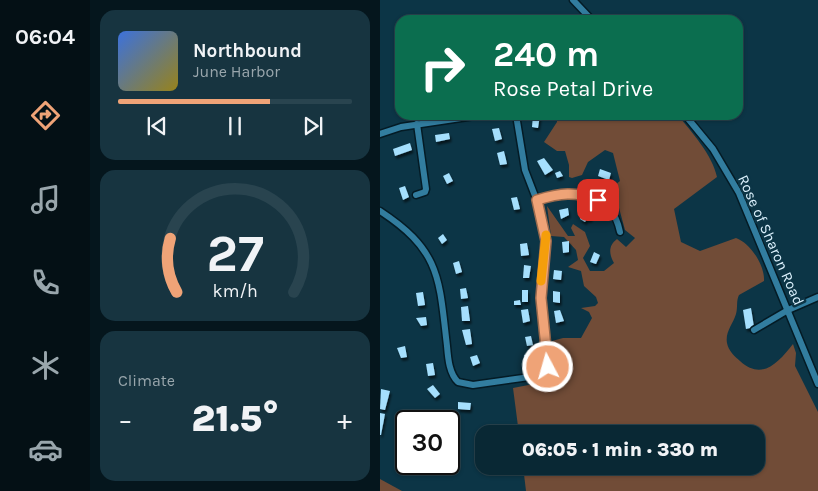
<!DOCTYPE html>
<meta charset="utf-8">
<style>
:root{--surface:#092834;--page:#173440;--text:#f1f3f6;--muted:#99a6ac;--line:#29444f;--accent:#efa377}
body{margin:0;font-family:Karla,sans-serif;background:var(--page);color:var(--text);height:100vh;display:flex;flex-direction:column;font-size:19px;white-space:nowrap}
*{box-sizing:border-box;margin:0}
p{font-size:16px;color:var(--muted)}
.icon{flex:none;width:28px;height:28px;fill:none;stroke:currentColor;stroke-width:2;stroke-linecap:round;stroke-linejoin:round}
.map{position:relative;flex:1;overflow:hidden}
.drawer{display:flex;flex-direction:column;gap:10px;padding:10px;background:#05161d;width:290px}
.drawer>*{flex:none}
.banner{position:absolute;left:15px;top:15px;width:348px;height:105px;border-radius:15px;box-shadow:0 1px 4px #0004,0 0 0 1px var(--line);background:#0b6e4f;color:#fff;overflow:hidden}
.speed{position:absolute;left:15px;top:410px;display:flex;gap:10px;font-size:25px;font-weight:700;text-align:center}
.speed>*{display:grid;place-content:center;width:65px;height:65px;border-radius:50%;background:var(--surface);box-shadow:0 1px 4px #0004,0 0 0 1px var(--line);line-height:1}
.speed .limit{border:2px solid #111;border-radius:8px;background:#fff;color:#111}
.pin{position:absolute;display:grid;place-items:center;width:42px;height:42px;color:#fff;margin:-21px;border-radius:10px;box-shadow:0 2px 8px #0006}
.me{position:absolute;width:55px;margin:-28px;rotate:354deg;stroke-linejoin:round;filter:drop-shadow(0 0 4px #0008)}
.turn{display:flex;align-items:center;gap:18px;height:105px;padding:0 15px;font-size:22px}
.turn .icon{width:65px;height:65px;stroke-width:2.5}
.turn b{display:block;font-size:35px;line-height:42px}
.big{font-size:38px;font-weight:800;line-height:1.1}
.drawer .tile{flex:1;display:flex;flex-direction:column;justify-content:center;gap:8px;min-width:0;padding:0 18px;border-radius:15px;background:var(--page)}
.drawer .dial{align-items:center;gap:0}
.dial svg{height:130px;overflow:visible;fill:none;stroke:var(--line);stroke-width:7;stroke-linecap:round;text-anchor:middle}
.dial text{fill:var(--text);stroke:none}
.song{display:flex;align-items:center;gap:15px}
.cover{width:60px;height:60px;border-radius:8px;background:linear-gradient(135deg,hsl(220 70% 55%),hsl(50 70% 35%))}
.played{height:5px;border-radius:2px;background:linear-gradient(90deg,var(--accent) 65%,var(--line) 65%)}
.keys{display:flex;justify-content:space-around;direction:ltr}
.heat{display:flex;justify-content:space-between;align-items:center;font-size:28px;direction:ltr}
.trip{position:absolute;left:95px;top:425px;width:290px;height:50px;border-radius:15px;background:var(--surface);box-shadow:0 1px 4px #0004,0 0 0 1px var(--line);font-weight:800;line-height:50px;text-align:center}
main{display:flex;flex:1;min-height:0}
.menu{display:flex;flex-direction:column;width:90px;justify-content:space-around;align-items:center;background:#041015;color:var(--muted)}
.menu .icon{width:35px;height:35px}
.menu .on{color:var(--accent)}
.menu b{font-size:22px;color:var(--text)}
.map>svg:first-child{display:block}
.green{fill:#714c37}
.building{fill:#a5dffd;filter:url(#shadow)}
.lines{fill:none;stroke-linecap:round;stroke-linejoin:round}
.minor-casing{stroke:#041b25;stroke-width:9}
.minor{stroke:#327d9f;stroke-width:6}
.route-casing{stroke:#9b6a4d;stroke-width:12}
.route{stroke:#efa377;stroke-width:9}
.slow{stroke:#f59e0b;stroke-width:9}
.labels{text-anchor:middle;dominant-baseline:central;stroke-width:5;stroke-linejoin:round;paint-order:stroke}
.street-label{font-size:15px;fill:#dcf1fd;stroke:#0c3546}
</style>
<main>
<nav class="menu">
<b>06:04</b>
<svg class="icon on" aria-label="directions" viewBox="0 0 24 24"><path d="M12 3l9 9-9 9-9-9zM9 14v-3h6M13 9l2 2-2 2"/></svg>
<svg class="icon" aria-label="music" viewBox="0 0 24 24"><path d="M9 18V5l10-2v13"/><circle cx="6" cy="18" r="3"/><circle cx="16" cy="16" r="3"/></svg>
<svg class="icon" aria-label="phone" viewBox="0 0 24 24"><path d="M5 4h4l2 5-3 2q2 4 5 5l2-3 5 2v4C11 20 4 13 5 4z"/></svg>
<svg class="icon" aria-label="climate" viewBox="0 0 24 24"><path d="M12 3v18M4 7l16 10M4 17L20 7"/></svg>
<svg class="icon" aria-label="car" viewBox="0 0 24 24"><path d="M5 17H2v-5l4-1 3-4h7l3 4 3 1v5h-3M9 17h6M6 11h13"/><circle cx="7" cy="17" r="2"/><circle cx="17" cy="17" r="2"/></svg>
</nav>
<section class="drawer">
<div class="tile">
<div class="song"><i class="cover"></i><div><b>Northbound</b><p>June Harbor</p></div></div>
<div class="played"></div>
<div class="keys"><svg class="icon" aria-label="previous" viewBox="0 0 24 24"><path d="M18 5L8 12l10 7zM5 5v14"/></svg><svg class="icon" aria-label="pause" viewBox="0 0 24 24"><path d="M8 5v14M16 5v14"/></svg><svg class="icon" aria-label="next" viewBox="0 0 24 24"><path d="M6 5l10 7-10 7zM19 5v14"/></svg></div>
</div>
<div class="tile dial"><svg viewBox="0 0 100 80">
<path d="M14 69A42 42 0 1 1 86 69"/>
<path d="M14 69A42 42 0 0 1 10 36" stroke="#efa377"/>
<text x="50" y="56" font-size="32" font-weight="700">27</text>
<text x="50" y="72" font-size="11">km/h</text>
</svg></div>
<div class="tile"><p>Climate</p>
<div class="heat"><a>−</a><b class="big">21.5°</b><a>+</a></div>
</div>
</section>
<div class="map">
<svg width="438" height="491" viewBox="0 0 438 491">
<defs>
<filter id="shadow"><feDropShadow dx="1.5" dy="3" stdDeviation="1" flood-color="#0009"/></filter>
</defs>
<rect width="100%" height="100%" fill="#0c3546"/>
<g class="green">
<path d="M168 115H298C312 133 332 154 337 177L294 209 301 242 320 251 356 238C370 243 385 265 384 281L359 295C356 301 358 307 356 314 353 324 345 332 347 343 348 350 355 357 360 361 382 381 398 363 413 344L416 353 415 366 438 412V491H146L143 466H376V434H139L133 388 169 381 174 371 172 341 183 338H201L212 318 209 312 201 308 215 306 218 303 216 297 204 286 201 271 188 267 198 260 196 250 184 237 171 236 167 206 188 236H195L191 228 193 224 205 232 210 246 203 258 210 271H224L234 263C229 254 228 246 237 239L246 247 255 238 245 230 239 208 226 192 240 181 233 153 225 150 208 162 202 175 192 178 189 177V165L185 151H177L164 142 177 122V119Z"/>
<polygon points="0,479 22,491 0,491"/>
</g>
<g class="building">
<polygon points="153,115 160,115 158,128 152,127"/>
<polygon points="119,128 122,139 115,141 112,129"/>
<polygon points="69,133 70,139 56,142 55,135"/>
<polygon points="30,143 32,150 15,156 13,149"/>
<polygon points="124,151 127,164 120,165 117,153"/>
<polygon points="164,158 173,170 165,175 157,161"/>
<polygon points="220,169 231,173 229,180 218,176"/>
<polygon points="180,171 183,176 177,178 175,173"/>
<polygon points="69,173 73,181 67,184 63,176"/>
<polygon points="25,186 29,197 23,200 19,188"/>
<polygon points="137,197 140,209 134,210 131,198"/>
<polygon points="188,208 189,215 181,219 179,210"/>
<polygon points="204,209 213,214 210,220 207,219 205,222 200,219"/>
<polygon points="63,234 67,240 62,244 58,238"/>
<polygon points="189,241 189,252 183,253 182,242"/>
<polygon points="147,243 149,255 141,256 140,244"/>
<polygon points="214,252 220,255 216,264 210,262"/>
<polygon points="79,261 82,272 76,274 73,263"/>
<polygon points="144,265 151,266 149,278 143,278"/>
<polygon points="174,270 182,271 181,280 173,279"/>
<polygon points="86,288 88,298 81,299 80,289"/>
<rect x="142" y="290" width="6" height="12"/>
<polygon points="173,291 180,292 180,303 173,302"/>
<polygon points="43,292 45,305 38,306 36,293"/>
<polygon points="140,300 141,305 134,305 134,301"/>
<polygon points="88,306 90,321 82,321 81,307"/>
<polygon points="371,308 374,327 366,329 363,310"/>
<polygon points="148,309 150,321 143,323 141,310"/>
<polygon points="180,310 184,321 176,323 174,311"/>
<polygon points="46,317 47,325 41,326 36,318"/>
<polygon points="90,329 92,344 86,345 82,330"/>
<polygon points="151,336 153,345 147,346 145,337"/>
<polygon points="25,346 27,357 21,358 17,348"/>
<polygon points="151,354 153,365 146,366 144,355"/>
<polygon points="97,355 100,363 93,366 90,357"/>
<polygon points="53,363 55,375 48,376 46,364"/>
<polygon points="53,385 60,394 55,398 47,389"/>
<polygon points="1,389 10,391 5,410 0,409"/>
<polygon points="78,402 91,403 90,410 78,409"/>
<polygon points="0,413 5,414 1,435 0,435"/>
</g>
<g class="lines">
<g class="minor-casing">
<g id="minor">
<polyline points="193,0 212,20"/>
<polyline points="305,115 333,149 359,193 438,384"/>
<polyline points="0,134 21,127 101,115"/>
<polyline points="36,195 45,192 46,189 37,124"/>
<path d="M157 200C191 190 231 188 240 232"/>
<path d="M0 211C61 251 59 278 67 346 68 358 69 373 78 382L93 385 164 375 168 367 161 298 166 241 160 209 145 170 136 115"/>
<polyline points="374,330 408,310 438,297"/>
</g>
</g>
<use href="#minor" class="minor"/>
</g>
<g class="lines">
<g class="route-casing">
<path id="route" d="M168 367 161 298 166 241 157 200C180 193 195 191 218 200"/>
</g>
<use href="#route" class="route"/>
<polyline class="slow" points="161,281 166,235"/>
</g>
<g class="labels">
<g class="street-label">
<text transform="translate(391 240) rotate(66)">Rose of Sharon Road</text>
</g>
</g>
</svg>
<div class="speed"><div class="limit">30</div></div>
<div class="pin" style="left:218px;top:200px;background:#d93025"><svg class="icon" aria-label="arrive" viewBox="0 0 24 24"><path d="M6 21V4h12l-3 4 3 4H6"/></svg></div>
<svg class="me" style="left:168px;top:367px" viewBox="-20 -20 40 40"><circle r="17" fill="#efa377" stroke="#fff" stroke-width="3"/><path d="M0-11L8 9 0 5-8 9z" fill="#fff"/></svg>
<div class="trip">06:05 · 1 min · 330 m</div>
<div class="banner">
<div class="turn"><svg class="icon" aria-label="right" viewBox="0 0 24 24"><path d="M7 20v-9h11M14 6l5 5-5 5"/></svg><div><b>240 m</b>Rose Petal Drive</div></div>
</div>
</div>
</main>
